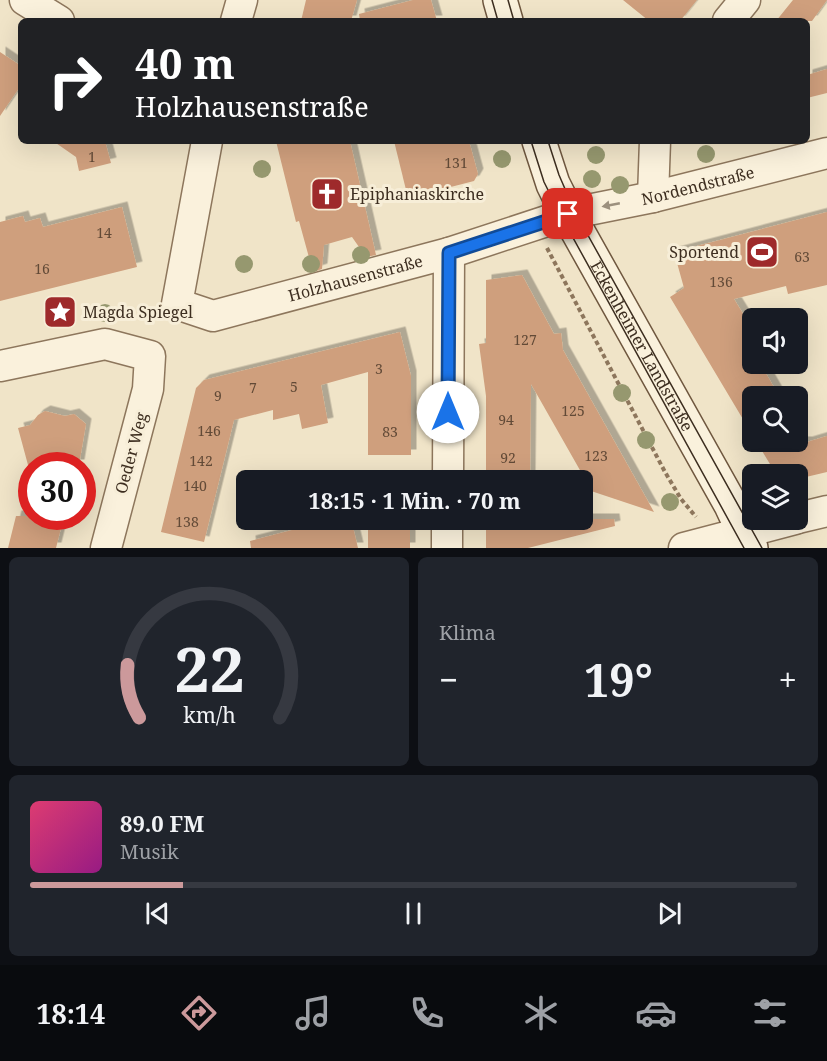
<!DOCTYPE html>
<html lang="de">
<meta charset="utf-8">
<style>
:root{--surface:#171b24;--page:#20242c;--text:#f1f3f6;--muted:#9ea1a6;--line:#363941;--accent:#cc999b}
body{margin:0;font-family:"Noto Serif",serif;background:var(--page);color:var(--text);height:100vh;display:flex;flex-direction:column;font-size:22px;white-space:nowrap}
*{box-sizing:border-box;margin:0}
p{font-size:20px;color:var(--muted)}
.icon{flex:none;width:33px;height:33px;fill:none;stroke:currentColor;stroke-width:2;stroke-linecap:round;stroke-linejoin:round}
.map{position:relative;height:548px;overflow:hidden}
.panel{display:flex;flex-direction:column;gap:9px;padding:9px;background:#0d0f14;flex:1}
.panel>*{flex:none}
.top-card{position:absolute;left:18px;top:18px;width:792px;height:126px;border-radius:9px;box-shadow:0 6px 24px #0002;background:#202124;color:#fff;overflow:hidden}
.controls{position:absolute;left:742px;top:308px;display:grid;gap:12px}
.controls a{display:grid;place-items:center;width:66px;height:66px;border-radius:9px;background:var(--surface);box-shadow:0 6px 24px #0002;font-size:30px}
.speed{position:absolute;left:18px;top:452px;display:flex;gap:12px;font-size:30px;font-weight:700;text-align:center}
.speed>*{display:grid;place-content:center;width:78px;height:78px;border-radius:50%;background:var(--surface);box-shadow:0 6px 24px #0002;line-height:1}
.speed .limit{border:9px solid #d22;background:#fff;color:#111}
.pin{position:absolute;display:grid;place-items:center;width:51px;height:51px;color:#fff;margin:-26px;border-radius:12px;box-shadow:0 3px 9px #0006}
.me{position:absolute;width:66px;margin:-33px;rotate:0deg;stroke-linejoin:round;filter:drop-shadow(0 0 4px #0008)}
.turn{display:flex;align-items:center;gap:21px;height:126px;padding:0 18px;font-size:27px}
.turn .icon{width:78px;height:78px;stroke-width:2.5}
.turn b{display:block;font-size:42px;line-height:51px}
.big{font-size:45px;font-weight:700;line-height:1.1}
.panel .card{flex:1;display:flex;flex-direction:column;justify-content:center;gap:9px;min-width:0;padding:0 21px;border-radius:9px;background:var(--page)}
.panel .dial{align-items:center;gap:0}
.dial svg{height:156px;overflow:visible;fill:none;stroke:var(--line);stroke-width:7;stroke-linecap:round;text-anchor:middle}
.dial text{fill:var(--text);stroke:none}
.song{display:flex;align-items:center;gap:18px}
.cover{width:72px;height:72px;border-radius:9px;background:linear-gradient(135deg,hsl(340 70% 55%),hsl(310 70% 35%))}
.played{height:6px;border-radius:3px;background:linear-gradient(90deg,var(--accent) 20%,var(--line) 20%)}
.keys{display:flex;justify-content:space-around;direction:ltr}
.heat{display:flex;justify-content:space-between;align-items:center;font-size:33px;direction:ltr}
.panel .tiles{flex:1;display:grid;gap:9px;grid-template-columns:1fr 1fr}
.card:last-child{grid-column:span 2}
.trip{position:absolute;left:236px;top:470px;width:357px;height:60px;border-radius:9px;background:var(--surface);box-shadow:0 6px 24px #0002;font-weight:700;line-height:60px;text-align:center}
.menu{display:flex;height:96px;justify-content:space-around;align-items:center;background:#090b0e;color:var(--muted)}
.menu .icon{width:42px;height:42px}
.menu .current{color:var(--accent)}
.menu b{font-size:27px;color:var(--text)}
.map>svg:first-child{display:block}
.building{fill:#cf9f7d;filter:url(#shadow)}
.lines{fill:none;stroke-linecap:round;stroke-linejoin:round}
.street-casing{stroke:#8d765c;stroke-width:33}
.secondary-casing{stroke:#6f573f;stroke-width:36}
.path{stroke:#8d765c;stroke-width:4;stroke-dasharray:4.5 3;stroke-linecap:butt}
.street{stroke:#faf1dc;stroke-width:30}
.secondary{stroke:#faf1dc;stroke-width:33}
.tram{stroke:#3d2e20;stroke-width:1.5}
.tree{fill:#96986f}
.oneway{fill:#9c907e}
.route-casing{stroke:#114b97;stroke-width:15}
.route{stroke:#1a73e8;stroke-width:10}
.labels{text-anchor:middle;dominant-baseline:central;stroke-width:6;stroke-linejoin:round;paint-order:stroke}
.number-label{font-size:14px;fill:#624a37}
.street-label{font-size:16px;fill:#3d2e20;stroke:#f7eed8}
.poi-label{font-size:16px;fill:#3d2e20;stroke:#f7eed8;text-anchor:start}
</style>
<div class="map">
<svg width="827" height="548" viewBox="0 0 827 548">
<defs>
<filter id="shadow"><feDropShadow dx="5.5" dy="-5.5" stdDeviation="0" flood-color="#0004"/></filter>
</defs>
<rect width="100%" height="100%" fill="#f0e4c8"/>
<g class="building">
<polygon points="306,0 357,0 351,21 301,21"/>
<polygon points="413,0 431,0 437,21 360,21 359,14"/>
<polygon points="623,0 697,0 680,21 649,21"/>
<polygon points="793,0 827,0 812,21 776,21"/>
<polygon points="0,52 21,66 19,88 0,116"/>
<polygon points="827,69 827,93 807,98 807,75"/>
<polygon points="53,141 105,141 111,163 79,171 76,157"/>
<polygon points="276,141 350,141 376,255 366,257 352,237 324,245 322,269 313,272 299,221 296,222"/>
<polygon points="394,141 469,141 478,174 474,181 408,198"/>
<polygon points="122,207 137,267 0,301 0,222 23,216 25,222 40,218 43,227"/>
<polygon points="827,212 827,285 788,294 786,286 734,299 753,330 753,363 760,363 779,396 753,396 753,436 670,297 684,288 674,252"/>
<polygon points="522,275 554,334 561,333 563,350 654,512 582,488 585,479 531,384 530,478 486,480 486,396 479,344 486,343 486,280"/>
<polygon points="400,332 411,376 411,455 368,455 368,372 321,385 328,423 302,429 299,414 273,420 273,410 234,420 204,542 161,532 196,388 204,380"/>
<polygon points="45,411 65,416 74,414 86,424 79,465 28,465 18,428 30,425 38,415"/>
<polygon points="827,436 827,472 806,477 803,472 776,474 756,441 807,442"/>
<polygon points="16,516 64,516 56,548 8,548"/>
<polygon points="334,519 351,519 358,548 251,548 250,541"/>
<rect x="368" y="519" width="42" height="29"/>
<polygon points="486,519 614,519 615,526 528,548 486,548"/>
</g>
<g class="lines">
<g class="street-casing">
<g id="street">
<polyline points="25,0 59,21"/>
<polyline points="236,21 242,0"/>
<polyline points="728,21 745,0"/>
<path id="s1" d="M207 141 177 304 213 316 449 253 568 214 653 197 827 153"/>
<polyline points="653,197 655,141"/>
<polyline points="0,366 105,344 150,356 148,389 106,548"/>
<polyline points="448,480 449,253"/>
<polyline points="798,518 827,511"/>
<polyline points="447,548 447,519"/>
<polyline points="684,548 795,519"/>
</g>
</g>
<g class="secondary-casing">
<g id="secondary">
<polyline points="500,0 506,21"/>
<path id="s2" d="M539 141 553 184 568 214 731 505 751 548"/>
</g>
</g>
<polyline class="path" points="547,248 665,472 681,499 696,517"/>
<use href="#street" class="street"/>
<use href="#secondary" class="secondary"/>
<g class="tram">
<polyline points="492,0 498,21"/>
<polyline points="508,0 514,21"/>
<polyline points="531,141 544,182 561,216 744,548"/>
<polyline points="548,141 559,175 575,212 762,548"/>
</g>
</g>
<g class="tree">
<circle cx="706" cy="154" r="9"/>
<circle cx="596" cy="155" r="9"/>
<circle cx="502" cy="159" r="9"/>
<circle cx="262" cy="169" r="9"/>
<circle cx="592" cy="179" r="9"/>
<circle cx="620" cy="185" r="9"/>
<circle cx="361" cy="255" r="9"/>
<circle cx="244" cy="264" r="9"/>
<circle cx="311" cy="264" r="9"/>
<circle cx="105" cy="313" r="9"/>
<circle cx="622" cy="393" r="9"/>
<circle cx="646" cy="440" r="9"/>
<circle cx="670" cy="502" r="9"/>
</g>
<defs><path id="oneway-solid" d="M-6-.8H1V-3.2L6.5 0L1 3.2V.8H-6Z" transform="scale(1.5)"/></defs>
<use class="oneway" href="#oneway-solid" transform="translate(611 205) rotate(169)"/>
<g class="lines">
<g class="route-casing">
<polyline id="route" points="448,412 449,253 568,214"/>
</g>
<use href="#route" class="route"/>
</g>
<defs>
<g id="church-square" transform="scale(1.725)"><rect x="-9" y="-9" width="18" height="18" rx="4" fill="#9e2a2b" stroke="#f7eed8"/><path d="M-1.2-6h2.4v3.5h3.3v2.4h-3.3V6h-2.4V-.1h-3.3v-2.4h3.3Z" fill="#fff"/></g>
<g id="stadium-square" transform="scale(1.725)"><rect x="-9" y="-9" width="18" height="18" rx="4" fill="#9e2a2b" stroke="#f7eed8"/><path d="M0-5a6.5 5 0 1 0 0 10a6.5 5 0 1 0 0-10ZM-3.5-1.8h7v3.6h-7Z" fill="#fff"/></g>
<g id="sight-square" transform="scale(1.725)"><rect x="-9" y="-9" width="18" height="18" rx="4" fill="#9e2a2b" stroke="#f7eed8"/><path d="M0-6L1.8-2.2L6-1.7L2.9 1.2L3.7 5.4L0 3.3L-3.7 5.4L-2.9 1.2L-6-1.7L-1.8-2.2Z" fill="#fff"/></g>
</defs>
<g fill-rule="evenodd">
<use href="#church-square" x="327" y="194"/>
<use href="#stadium-square" x="762" y="252"/>
<use href="#sight-square" x="60" y="312"/>
</g>
<g class="labels">
<g class="number-label">
<text x="92" y="156">1</text>
<text x="456" y="162">131</text>
<text x="104" y="232">14</text>
<text x="802" y="256">63</text>
<text x="42" y="268">16</text>
<text x="721" y="281">136</text>
<text x="525" y="339">127</text>
<text x="379" y="368">3</text>
<text x="294" y="386">5</text>
<text x="253" y="387">7</text>
<text x="218" y="395">9</text>
<text x="573" y="410">125</text>
<text x="506" y="419">94</text>
<text x="209" y="430">146</text>
<text x="390" y="431">83</text>
<text x="596" y="455">123</text>
<text x="508" y="457">92</text>
<text x="201" y="460">142</text>
<text x="195" y="485">140</text>
<text x="187" y="521">138</text>
</g>
<g class="street-label">
<text stroke="none"><textPath href="#s1" startOffset="706">Nordendstraße</textPath></text>
<text stroke="none"><textPath href="#s1" startOffset="351">Holzhausenstraße</textPath></text>
<text stroke="none"><textPath href="#s2" startOffset="230">Eckenheimer Landstraße</textPath></text>
<text transform="translate(131 453) rotate(-75)">Oeder Weg</text>
</g>
<g class="poi-label">
<text x="350" y="194">Epiphaniaskirche</text>
<text x="739" y="252" text-anchor="end">Sportend</text>
<text x="83" y="312">Magda Spiegel</text>
</g>
</g>
</svg>
<div class="controls">
<a><svg class="icon" aria-label="sound" viewBox="0 0 24 24"><path d="M4 9h4l5-4v14l-5-4H4zM17 9q2 3 0 6"/></svg></a>
<a><svg class="icon" aria-label="search" viewBox="0 0 24 24"><circle cx="10" cy="10" r="6"/><path d="M15 15l6 6"/></svg></a>
<a><svg class="icon" aria-label="layers" viewBox="0 0 24 24"><path d="M12 4l9 5-9 5-9-5zM3 14l9 5 9-5"/></svg></a>
</div>
<div class="speed"><div class="limit">30</div></div>
<div class="pin" style="left:568px;top:214px;background:#d93025"><svg class="icon" aria-label="arrive" viewBox="0 0 24 24"><path d="M6 21V4h12l-3 4 3 4H6"/></svg></div>
<svg class="me" style="left:448px;top:412px" viewBox="-20 -20 40 40"><circle r="19" fill="#fff"/><path d="M0-13L10 11 0 6-10 11z" fill="#1a73e8"/></svg>
<div class="trip">18:15 · 1 Min. · 70 m</div>
<div class="top-card">
<div class="turn"><svg class="icon" aria-label="right" viewBox="0 0 24 24"><path d="M7 20v-9h11M14 6l5 5-5 5"/></svg><div><b>40 m</b>Holzhausenstraße</div></div>
</div>
</div>
<section class="panel">
<div class="tiles">
<div class="card dial"><svg viewBox="0 0 100 80">
<path d="M14 69A42 42 0 1 1 86 69"/>
<path d="M14 69A42 42 0 0 1 8 42" stroke="#cc999b"/>
<text x="50" y="56" font-size="32" font-weight="700">22</text>
<text x="50" y="72" font-size="11">km/h</text>
</svg></div>
<div class="card"><p>Klima</p>
<div class="heat"><a>−</a><b class="big">19°</b><a>+</a></div>
</div>
<div class="card">
<div class="song"><i class="cover"></i><div><b>89.0 FM</b><p>Musik</p></div></div>
<div class="played"></div>
<div class="keys"><svg class="icon" aria-label="previous" viewBox="0 0 24 24"><path d="M18 5L8 12l10 7zM5 5v14"/></svg><svg class="icon" aria-label="pause" viewBox="0 0 24 24"><path d="M8 5v14M16 5v14"/></svg><svg class="icon" aria-label="next" viewBox="0 0 24 24"><path d="M6 5l10 7-10 7zM19 5v14"/></svg></div>
</div>
</div>
</section>
<nav class="menu">
<b>18:14</b>
<svg class="icon current" aria-label="directions" viewBox="0 0 24 24"><path d="M12 3l9 9-9 9-9-9zM9 14v-3h6M13 9l2 2-2 2"/></svg>
<svg class="icon" aria-label="music" viewBox="0 0 24 24"><path d="M9 18V5l10-2v13"/><circle cx="6" cy="18" r="3"/><circle cx="16" cy="16" r="3"/></svg>
<svg class="icon" aria-label="phone" viewBox="0 0 24 24"><path d="M5 4h4l2 5-3 2q2 4 5 5l2-3 5 2v4C11 20 4 13 5 4z"/></svg>
<svg class="icon" aria-label="climate" viewBox="0 0 24 24"><path d="M12 3v18M4 7l16 10M4 17L20 7"/></svg>
<svg class="icon" aria-label="car" viewBox="0 0 24 24"><path d="M5 17H2v-5l4-1 3-4h7l3 4 3 1v5h-3M9 17h6M6 11h13"/><circle cx="7" cy="17" r="2"/><circle cx="17" cy="17" r="2"/></svg>
<svg class="icon" aria-label="filters" viewBox="0 0 24 24"><path d="M4 7h16M4 17h16"/><circle cx="9" cy="7" r="2"/><circle cx="15" cy="17" r="2"/></svg>
</nav>
